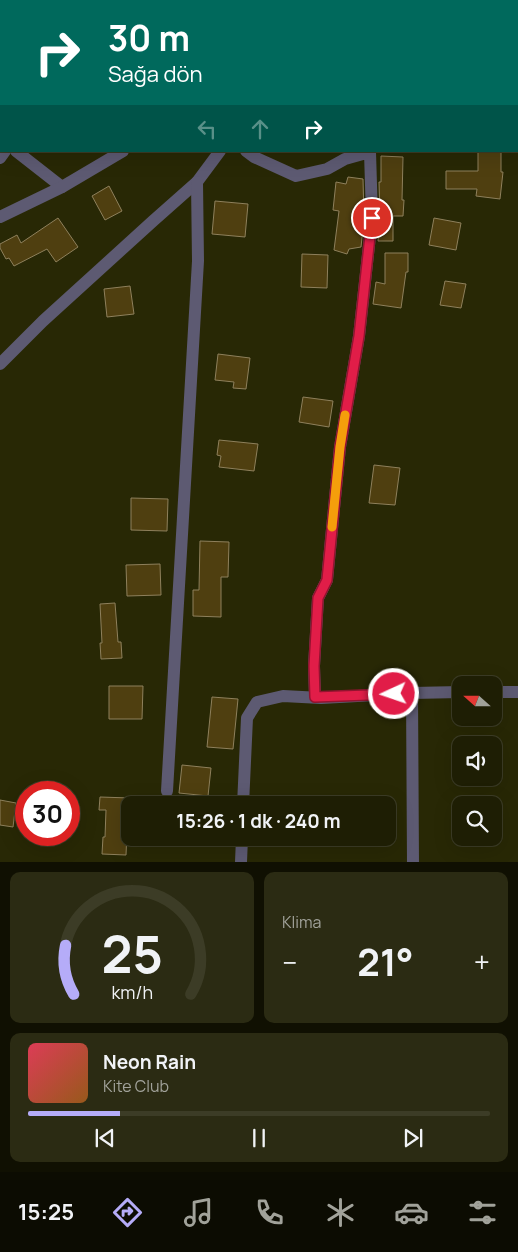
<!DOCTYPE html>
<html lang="tr">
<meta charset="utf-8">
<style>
:root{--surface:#1e1e04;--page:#2b2b13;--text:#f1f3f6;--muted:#a1a29a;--line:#3c3c26;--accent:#b5acf8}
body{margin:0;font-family:Manrope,sans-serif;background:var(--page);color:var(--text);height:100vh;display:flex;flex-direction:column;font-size:19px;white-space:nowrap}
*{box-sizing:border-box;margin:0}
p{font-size:16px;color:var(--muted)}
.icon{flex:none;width:28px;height:28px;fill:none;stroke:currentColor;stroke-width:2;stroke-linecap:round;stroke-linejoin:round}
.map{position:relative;height:862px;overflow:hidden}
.sheet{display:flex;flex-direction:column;gap:10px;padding:10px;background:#101002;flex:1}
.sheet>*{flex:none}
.banner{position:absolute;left:0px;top:0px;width:519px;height:152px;box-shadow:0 5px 20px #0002,0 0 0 1px var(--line);background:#00695c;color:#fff;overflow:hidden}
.needle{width:32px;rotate:291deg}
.buttons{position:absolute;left:452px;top:676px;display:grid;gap:10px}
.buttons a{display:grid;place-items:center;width:50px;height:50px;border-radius:10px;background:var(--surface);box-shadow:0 5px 20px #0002,0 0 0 1px var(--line);font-size:25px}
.speed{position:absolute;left:15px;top:781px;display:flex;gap:10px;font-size:25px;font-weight:700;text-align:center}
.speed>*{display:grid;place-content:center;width:65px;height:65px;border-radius:50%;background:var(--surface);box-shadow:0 5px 20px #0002,0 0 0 1px var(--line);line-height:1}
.speed .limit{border:8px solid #d22;background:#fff;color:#111}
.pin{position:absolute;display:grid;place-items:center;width:42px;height:42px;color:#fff;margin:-21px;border:2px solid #fff;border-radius:50%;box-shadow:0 1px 5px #0007}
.me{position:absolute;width:55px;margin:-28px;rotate:267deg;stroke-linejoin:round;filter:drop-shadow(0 0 4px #0008)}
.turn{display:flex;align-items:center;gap:18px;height:105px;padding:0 25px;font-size:22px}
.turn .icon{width:65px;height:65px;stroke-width:2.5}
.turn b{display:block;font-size:35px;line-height:42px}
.lanes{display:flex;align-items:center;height:48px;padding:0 25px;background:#0003;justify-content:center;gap:25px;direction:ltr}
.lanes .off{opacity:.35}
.big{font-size:38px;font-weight:700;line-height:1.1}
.sheet .tile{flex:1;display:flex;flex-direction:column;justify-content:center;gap:8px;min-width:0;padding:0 18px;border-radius:10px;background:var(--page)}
.sheet .dial{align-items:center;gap:0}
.dial svg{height:130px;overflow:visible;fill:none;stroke:var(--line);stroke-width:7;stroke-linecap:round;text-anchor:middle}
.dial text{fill:var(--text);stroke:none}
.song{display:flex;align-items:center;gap:15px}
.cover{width:60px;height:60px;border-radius:8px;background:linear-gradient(135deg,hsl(350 70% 55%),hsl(30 70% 35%))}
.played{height:5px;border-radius:2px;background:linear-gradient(90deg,var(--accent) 20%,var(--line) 20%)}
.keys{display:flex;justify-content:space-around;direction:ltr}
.heat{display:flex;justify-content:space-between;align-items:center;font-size:28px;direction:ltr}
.sheet .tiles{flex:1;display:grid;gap:10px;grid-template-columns:1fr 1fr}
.tile:last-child{grid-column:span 2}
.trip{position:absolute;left:121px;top:796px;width:275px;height:50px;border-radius:10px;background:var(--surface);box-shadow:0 5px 20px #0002,0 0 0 1px var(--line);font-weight:700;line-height:50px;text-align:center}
.tab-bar{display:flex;height:80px;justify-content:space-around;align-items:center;background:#0c0c02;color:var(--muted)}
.tab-bar .icon{width:35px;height:35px}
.tab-bar .on{color:var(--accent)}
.tab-bar b{font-size:22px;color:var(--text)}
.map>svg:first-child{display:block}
.building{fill:#4f3f10;stroke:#8e805c}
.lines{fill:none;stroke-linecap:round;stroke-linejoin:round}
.street{stroke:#5d5a72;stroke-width:12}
.route-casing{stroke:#92132f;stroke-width:12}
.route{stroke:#e11d48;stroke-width:9}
.slow{stroke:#f59e0b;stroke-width:9}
</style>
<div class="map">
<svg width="518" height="862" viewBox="0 0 518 862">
<rect width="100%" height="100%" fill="#282805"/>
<g class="building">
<polygon points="478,151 501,151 501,172 503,172 500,199 476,196 477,189 446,189 446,171 478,171"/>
<polygon points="381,156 403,157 402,200 404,200 403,216 393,216 393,241 378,241 380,219 379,182 381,182"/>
<polygon points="348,177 363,179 364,218 361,247 349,249 347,254 334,250 339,211 333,210 336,182 346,184"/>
<polygon points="109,186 122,211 105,220 92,196"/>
<polygon points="215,201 248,204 245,237 212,234"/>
<polygon points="58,218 78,247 56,262 47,249 14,266 9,258 6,259 0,248 0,244 17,235 21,243"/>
<polygon points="434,218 461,223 456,250 429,245"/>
<polygon points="385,253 408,253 408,272 406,272 401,308 373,304 376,282 385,284"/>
<polygon points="302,254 328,255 327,288 301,287"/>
<polygon points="445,281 466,284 461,308 440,305"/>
<polygon points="130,286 134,314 107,317 104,289"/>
<polygon points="218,354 250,358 246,389 233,388 234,382 215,380"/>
<polygon points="303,397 333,401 329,427 299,422"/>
<polygon points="219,440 258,444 254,471 219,467 221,456 217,455"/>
<polygon points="374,465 400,468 395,505 369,503"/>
<polygon points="131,498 168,499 167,531 131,530"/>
<polygon points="200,541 229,542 228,577 221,577 221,617 193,616 193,590 199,590"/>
<polygon points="160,564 161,595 127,596 126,565"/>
<polygon points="115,603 118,642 121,642 122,658 101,659 100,643 102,643 100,604"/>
<polygon points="109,686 143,686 142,719 109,719"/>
<polygon points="212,697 238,699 233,749 207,747"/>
<polygon points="182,765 211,768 208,796 179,793"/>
<polygon points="100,797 130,798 130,832 127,832 126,855 102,854 103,837 105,837 106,810 99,810"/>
<polygon points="0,800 16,803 13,827 0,825"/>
</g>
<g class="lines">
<g class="street">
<polyline points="110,1 111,0"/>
<polyline points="353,1 355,0"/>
<polyline points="0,139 1,140"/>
<polyline points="16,151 62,187"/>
<polyline points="246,151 254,157 296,176 327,169 345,159 370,152 372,218 359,336 340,447 327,580 318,598 314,666 315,697"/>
<polyline points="0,158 5,151"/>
<polyline points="0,217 62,187 123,151"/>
<polyline points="0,364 43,321 153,221 197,182 220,151"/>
<polyline points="494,692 518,692"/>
<polyline points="412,693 413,862"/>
<polyline points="167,791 198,261 197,182"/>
<polyline points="243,805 247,718 257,702 283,696 321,698 412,693 461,692"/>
<polyline points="241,862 242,838"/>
</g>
</g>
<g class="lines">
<g class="route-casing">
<polyline id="route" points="372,218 359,336 340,447 327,580 318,598 314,666 315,697 394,694"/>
</g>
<use href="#route" class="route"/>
<polyline class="slow" points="332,527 340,447 345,415"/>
</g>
</svg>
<div class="buttons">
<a><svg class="needle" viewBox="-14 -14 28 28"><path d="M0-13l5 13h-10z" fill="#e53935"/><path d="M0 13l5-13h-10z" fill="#a1a29a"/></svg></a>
<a><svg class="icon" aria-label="sound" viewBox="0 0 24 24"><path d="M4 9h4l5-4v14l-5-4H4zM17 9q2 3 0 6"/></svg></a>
<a><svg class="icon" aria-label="search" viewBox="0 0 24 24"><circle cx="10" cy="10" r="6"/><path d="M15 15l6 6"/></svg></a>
</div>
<div class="speed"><div class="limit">30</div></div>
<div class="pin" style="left:372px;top:218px;background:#d93025"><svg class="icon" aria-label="arrive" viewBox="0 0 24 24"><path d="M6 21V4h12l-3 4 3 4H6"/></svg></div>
<svg class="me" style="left:394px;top:694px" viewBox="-20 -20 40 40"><circle r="17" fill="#e11d48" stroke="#fff" stroke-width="3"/><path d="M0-11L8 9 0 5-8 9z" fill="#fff"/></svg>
<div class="trip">15:26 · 1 dk · 240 m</div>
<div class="banner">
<div class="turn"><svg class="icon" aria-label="right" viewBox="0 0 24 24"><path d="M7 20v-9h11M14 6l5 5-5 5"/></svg><div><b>30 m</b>Sağa dön</div></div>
<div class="lanes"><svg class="icon off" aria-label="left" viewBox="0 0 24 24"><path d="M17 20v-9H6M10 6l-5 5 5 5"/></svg><svg class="icon off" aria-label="ahead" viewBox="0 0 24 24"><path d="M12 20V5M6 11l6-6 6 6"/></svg><svg class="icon" aria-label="right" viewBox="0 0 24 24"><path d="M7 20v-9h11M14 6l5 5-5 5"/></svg></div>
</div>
</div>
<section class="sheet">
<div class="tiles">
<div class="tile dial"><svg viewBox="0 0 100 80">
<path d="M14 69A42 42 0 1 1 86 69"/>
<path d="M14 69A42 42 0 0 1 9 39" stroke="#b5acf8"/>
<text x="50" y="56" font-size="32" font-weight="700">25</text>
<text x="50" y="72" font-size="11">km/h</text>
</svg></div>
<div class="tile"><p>Klima</p>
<div class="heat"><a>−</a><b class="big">21°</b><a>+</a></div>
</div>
<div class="tile">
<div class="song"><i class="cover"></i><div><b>Neon Rain</b><p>Kite Club</p></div></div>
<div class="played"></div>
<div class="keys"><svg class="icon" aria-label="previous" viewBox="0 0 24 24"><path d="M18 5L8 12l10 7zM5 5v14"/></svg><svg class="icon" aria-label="pause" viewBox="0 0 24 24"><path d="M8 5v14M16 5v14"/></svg><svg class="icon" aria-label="next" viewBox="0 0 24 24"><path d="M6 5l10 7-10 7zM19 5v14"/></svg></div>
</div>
</div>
</section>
<nav class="tab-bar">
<b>15:25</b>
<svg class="icon on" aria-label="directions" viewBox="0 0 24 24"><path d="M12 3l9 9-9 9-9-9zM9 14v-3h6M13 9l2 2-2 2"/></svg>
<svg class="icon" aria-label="music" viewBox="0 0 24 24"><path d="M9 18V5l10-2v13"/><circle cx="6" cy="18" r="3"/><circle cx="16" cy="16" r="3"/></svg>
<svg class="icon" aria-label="phone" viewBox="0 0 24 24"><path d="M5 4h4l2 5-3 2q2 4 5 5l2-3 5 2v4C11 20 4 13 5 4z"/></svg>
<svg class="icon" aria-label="climate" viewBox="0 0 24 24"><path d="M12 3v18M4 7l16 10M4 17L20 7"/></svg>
<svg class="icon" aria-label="car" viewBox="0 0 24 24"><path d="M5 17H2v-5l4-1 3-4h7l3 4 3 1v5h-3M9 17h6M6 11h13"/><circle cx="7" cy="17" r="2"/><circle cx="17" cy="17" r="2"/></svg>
<svg class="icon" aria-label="filters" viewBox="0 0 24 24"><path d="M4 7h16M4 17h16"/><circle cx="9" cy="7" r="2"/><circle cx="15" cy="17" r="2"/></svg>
</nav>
